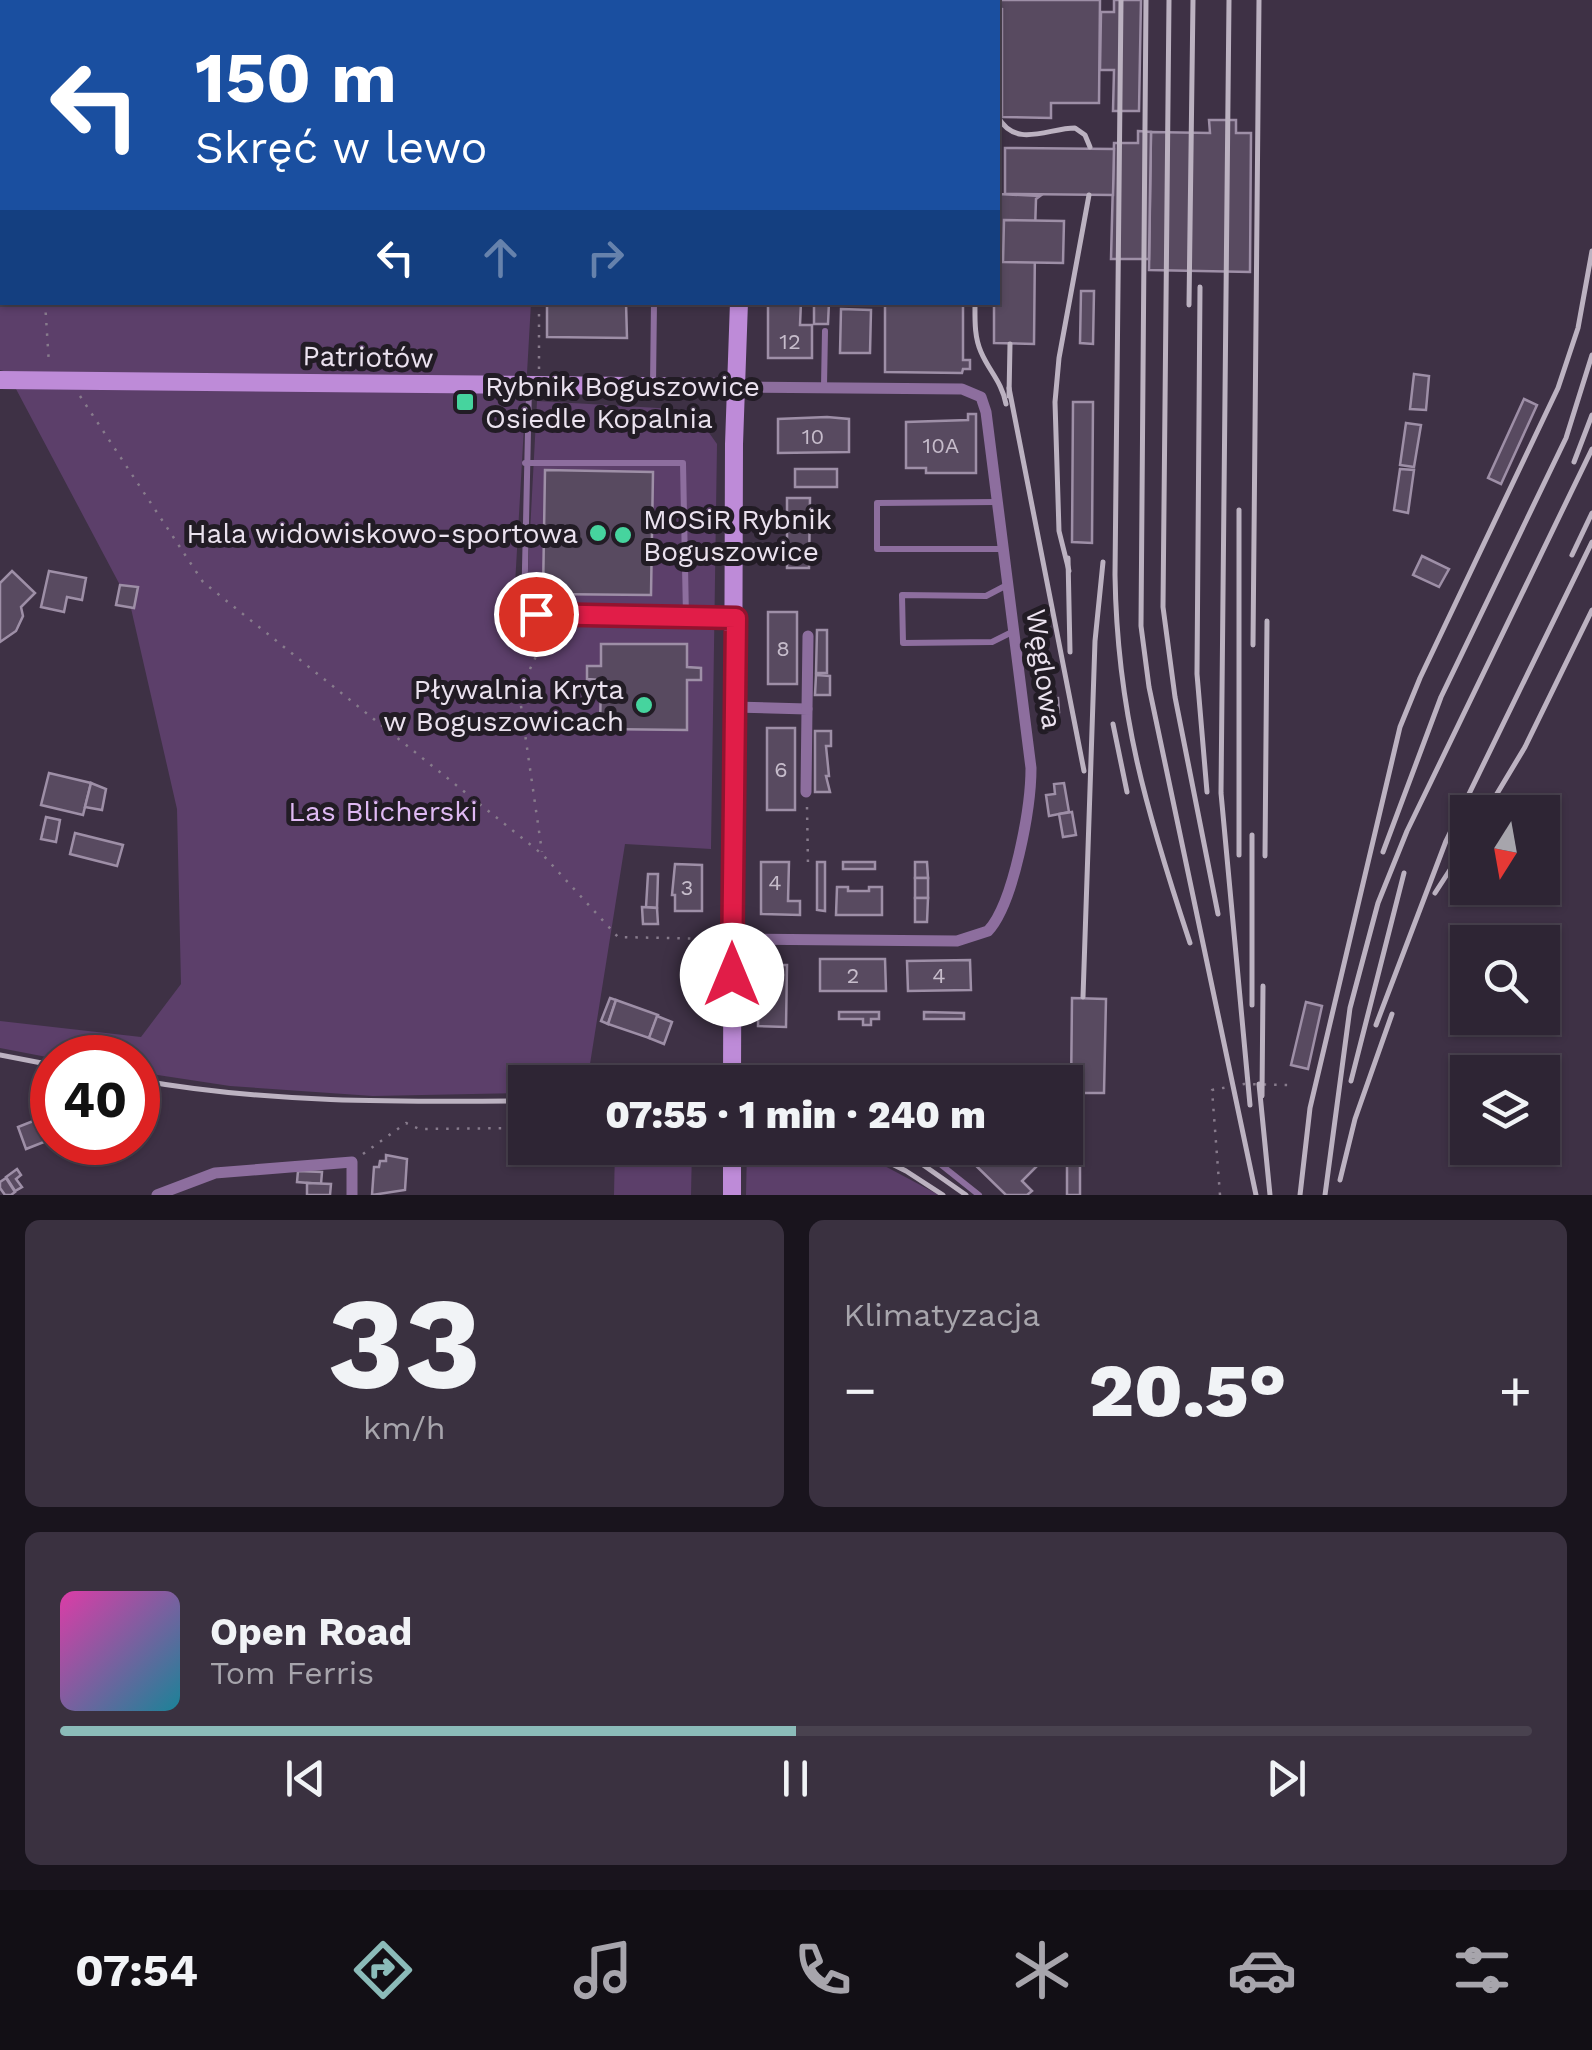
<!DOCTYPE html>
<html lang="pl">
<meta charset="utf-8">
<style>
:root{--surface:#2e2534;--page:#3a3140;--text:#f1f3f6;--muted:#a7a5ac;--line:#49424f;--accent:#8bbbb9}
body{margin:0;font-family:"Work Sans",sans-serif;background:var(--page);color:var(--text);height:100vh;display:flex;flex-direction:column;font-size:38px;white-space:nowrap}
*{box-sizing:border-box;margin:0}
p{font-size:32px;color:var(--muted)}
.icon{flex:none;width:55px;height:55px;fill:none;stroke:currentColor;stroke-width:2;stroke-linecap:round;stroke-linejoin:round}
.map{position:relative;height:1195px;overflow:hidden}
.panel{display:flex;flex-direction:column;gap:25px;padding:25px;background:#19141d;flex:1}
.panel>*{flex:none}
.hud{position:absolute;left:0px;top:0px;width:1000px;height:305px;box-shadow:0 2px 8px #0004,0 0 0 2px var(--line);background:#1a4fa0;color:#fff;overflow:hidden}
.needle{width:65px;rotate:191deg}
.controls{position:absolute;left:1450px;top:795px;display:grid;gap:20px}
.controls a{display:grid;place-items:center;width:110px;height:110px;border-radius:0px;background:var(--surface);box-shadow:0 2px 8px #0004,0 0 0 2px var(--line);font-size:50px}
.speed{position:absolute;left:30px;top:1035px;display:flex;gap:20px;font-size:50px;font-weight:700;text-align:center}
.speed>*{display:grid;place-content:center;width:130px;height:130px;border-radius:50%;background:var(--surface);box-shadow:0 2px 8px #0004,0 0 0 2px var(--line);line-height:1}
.speed .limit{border:15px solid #d22;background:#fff;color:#111}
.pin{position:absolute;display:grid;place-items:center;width:85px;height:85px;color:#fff;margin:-42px;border:5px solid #fff;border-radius:50%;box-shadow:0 2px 10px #0007}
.me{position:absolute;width:110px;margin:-55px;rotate:0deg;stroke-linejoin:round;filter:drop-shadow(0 0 8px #0008)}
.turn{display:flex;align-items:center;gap:35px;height:210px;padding:0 30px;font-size:45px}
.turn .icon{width:130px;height:130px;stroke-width:2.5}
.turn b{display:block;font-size:70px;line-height:85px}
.lanes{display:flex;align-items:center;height:95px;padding:0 30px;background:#0003;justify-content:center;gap:50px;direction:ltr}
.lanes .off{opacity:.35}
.big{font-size:75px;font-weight:800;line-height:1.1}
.panel .widget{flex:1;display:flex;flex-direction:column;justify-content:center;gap:15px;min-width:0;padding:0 35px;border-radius:15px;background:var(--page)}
.panel .dial{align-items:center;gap:0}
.dial b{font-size:130px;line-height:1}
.song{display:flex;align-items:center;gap:30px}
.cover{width:120px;height:120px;border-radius:15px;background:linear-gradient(135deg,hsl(320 70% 55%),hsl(190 70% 35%))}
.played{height:10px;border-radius:5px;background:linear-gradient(90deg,var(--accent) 50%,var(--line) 50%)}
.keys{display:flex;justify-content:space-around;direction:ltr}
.heat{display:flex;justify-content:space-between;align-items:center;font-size:55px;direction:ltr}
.panel .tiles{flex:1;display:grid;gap:25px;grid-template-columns:1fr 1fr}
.widget:last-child{grid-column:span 2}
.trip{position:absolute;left:508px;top:1065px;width:575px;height:100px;border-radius:0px;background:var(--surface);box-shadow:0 2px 8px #0004,0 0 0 2px var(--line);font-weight:800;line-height:100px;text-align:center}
.tab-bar{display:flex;height:160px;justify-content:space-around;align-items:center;background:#120f15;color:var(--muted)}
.tab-bar .icon{width:70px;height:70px}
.tab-bar .selected{color:var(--accent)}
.tab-bar b{font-size:45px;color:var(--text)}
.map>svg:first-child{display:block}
.green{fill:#5c3f6a}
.building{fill:#584a60;stroke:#9e8fa7;stroke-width:2.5}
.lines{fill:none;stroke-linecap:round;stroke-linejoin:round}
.path{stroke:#877b8c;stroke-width:2.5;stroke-dasharray:2.5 8;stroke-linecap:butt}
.lane{stroke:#8d6e9e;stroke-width:6}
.street{stroke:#8d6e9e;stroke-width:11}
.secondary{stroke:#be8bd8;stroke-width:18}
.rail{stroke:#bcb2c1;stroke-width:5}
.route-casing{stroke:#92132f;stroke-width:25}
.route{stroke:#e11d48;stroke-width:18}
.poi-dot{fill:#46d49e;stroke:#221c25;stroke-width:4}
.labels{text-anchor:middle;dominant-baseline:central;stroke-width:10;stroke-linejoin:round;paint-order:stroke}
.number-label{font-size:22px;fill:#c6bccb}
.street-label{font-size:28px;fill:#ebe2ef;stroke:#221c25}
.poi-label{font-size:28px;fill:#ebe2ef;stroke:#221c25;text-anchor:start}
.park-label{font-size:28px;fill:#dfb9f3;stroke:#221c25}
</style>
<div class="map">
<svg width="1592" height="1195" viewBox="0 0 1592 1195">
<rect width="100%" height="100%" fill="#3e3145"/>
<g class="green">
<polygon points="0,0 551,0 2,2 2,302 531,303 513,620 525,626 537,401 693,410 717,444 711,849 625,844 590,1064 653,1082 525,1082 525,1093 373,1096 230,1086 138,1072 138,1058 52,1058 0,1048 0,1021 141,1037 181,984 177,809 130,604 7,372 0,370"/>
<polygon points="615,1148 692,1148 691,1195 614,1195"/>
<polygon points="747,1148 851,1148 939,1195 746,1195"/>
</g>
<g class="building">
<polygon points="932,0 1100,0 1099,103 1051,103 1051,118 1002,117 1002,9 998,8 998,2 932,2"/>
<polygon points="1114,0 1141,0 1139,111 1113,111 1114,70 1100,70 1101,12 1114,12"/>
<polygon points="1209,120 1236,120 1236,133 1251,133 1250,272 1149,270 1151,132 1210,133"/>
<polygon points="1138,131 1151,132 1149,259 1111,259 1114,143 1138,143"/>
<polygon points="1005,148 1114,149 1113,195 1005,194"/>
<polygon points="998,194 1040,196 1036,199 1035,231 1046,231 1046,244 1035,244 1034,344 994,343 994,302 998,302"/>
<polygon points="1004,220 1064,221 1063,263 1003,262"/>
<polygon points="1081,291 1094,291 1093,344 1080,343"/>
<polygon points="547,302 626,302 627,338 547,337"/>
<polygon points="768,302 801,302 800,325 812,325 812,358 768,358"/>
<polygon points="814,302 829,302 828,324 814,324"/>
<polygon points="879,302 963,304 963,360 970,360 970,369 963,369 962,373 885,372 885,305"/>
<polygon points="841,309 871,310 870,353 840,353"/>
<polygon points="1414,374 1429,376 1426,410 1410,409"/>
<polygon points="1524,399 1537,405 1501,484 1488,478"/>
<polygon points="1073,402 1093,402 1092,543 1072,542"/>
<polygon points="968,414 976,414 976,473 926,473 926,468 906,468 906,422 968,420"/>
<polygon points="827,417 849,419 849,452 778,453 778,419"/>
<polygon points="1406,423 1421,425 1414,467 1400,465"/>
<rect x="795" y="469" width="42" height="18"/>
<polygon points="1400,469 1414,470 1408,513 1394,510"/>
<polygon points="545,470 653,472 651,595 543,594"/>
<polygon points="787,498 810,498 809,568 787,568"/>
<polygon points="1422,556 1449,569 1439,587 1413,575"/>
<polygon points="12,571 35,593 21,607 23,616 16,631 0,642 0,583"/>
<polygon points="49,571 86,578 82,600 67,597 64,612 41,607"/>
<polygon points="120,585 138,587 134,608 116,605"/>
<rect x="768" y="612" width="29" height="72"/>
<polygon points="817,630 827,630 827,673 816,673"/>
<polygon points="601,644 687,644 687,667 701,668 701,680 687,680 687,730 600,729 601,680 587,679 587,666 601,666"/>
<polygon points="816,675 830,676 830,695 815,695"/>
<polygon points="1058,698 1059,712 1048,713 1046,699"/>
<rect x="767" y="728" width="28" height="82"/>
<polygon points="815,731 831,731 831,746 826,746 829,776 826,776 830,792 815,792"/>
<polygon points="49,773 91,783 83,815 41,805"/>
<polygon points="91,783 106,789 102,810 85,807"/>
<polygon points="1064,783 1069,812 1049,816 1046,795 1055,794 1054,784"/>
<polygon points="1072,812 1076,835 1063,837 1059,814"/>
<polygon points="46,817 60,820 56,842 41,839"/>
<polygon points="75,833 123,845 117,866 70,854"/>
<polygon points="761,862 789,862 788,901 800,901 800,915 761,914"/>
<polygon points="817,862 825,862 825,911 817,910"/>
<rect x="843" y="862" width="32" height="7"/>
<polygon points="915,862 927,862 928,878 915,878"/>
<polygon points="675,864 702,865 702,911 675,911 675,895 672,895"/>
<polygon points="648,874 658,874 657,908 646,907"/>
<rect x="915" y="878" width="13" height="20"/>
<polygon points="837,887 848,887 848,891 869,891 869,887 882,887 882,915 836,915"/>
<polygon points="915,898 928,898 927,922 915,922"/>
<polygon points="642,907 657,908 658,924 643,924"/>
<polygon points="820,959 885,959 886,991 820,991"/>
<polygon points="970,960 971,990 908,991 907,961"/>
<polygon points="759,965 787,965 786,1027 758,1026"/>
<polygon points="610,998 616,1000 608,1024 601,1021"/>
<polygon points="1072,998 1106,999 1104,1093 1071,1093"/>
<polygon points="616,1000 658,1015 649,1038 608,1024"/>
<polygon points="1306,1002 1322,1006 1308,1069 1291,1065"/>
<polygon points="839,1012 879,1012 879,1019 871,1019 871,1025 863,1025 863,1019 839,1019"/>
<polygon points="924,1012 964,1013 964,1019 924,1019"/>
<polygon points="657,1016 672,1022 664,1044 649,1038"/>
<polygon points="41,1118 49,1140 26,1149 18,1127"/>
<polygon points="977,1148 1018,1148 1037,1166 1022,1181 1032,1191 1027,1195 1006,1195 967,1157"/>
<polygon points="386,1155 407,1159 405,1190 372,1195 374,1167 379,1167 380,1161 386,1161"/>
<polygon points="1080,1160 1080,1195 1067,1195 1067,1161"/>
<polygon points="17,1169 21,1175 16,1179 22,1187 15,1191 6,1177"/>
<polygon points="298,1171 322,1172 321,1184 297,1182"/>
<polygon points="6,1178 15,1192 11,1195 5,1195 0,1188 0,1182"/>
<polygon points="307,1183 331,1184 330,1195 307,1195"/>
</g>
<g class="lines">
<g class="path">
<polyline points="544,2 544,0"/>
<polyline points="45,302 49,364"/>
<polyline points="539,369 539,302"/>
<polyline points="80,396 203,582 542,854 618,937 715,939"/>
<polyline points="537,627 540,648 519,692 542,852"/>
<polyline points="807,807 808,865"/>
<polyline points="363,1154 406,1123 419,1129 525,1128"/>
<polyline points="1220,1195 1212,1090 1244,1084 1288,1085"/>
</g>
<g class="lane">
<polyline points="839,2 839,0"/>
<polyline points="987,2 987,0"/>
<polyline points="653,385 654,302"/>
<polyline points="529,386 524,614 729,618"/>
<polyline points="824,386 825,331"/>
<polyline points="525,463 683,463 686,617"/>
<polyline points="996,502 877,503 877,549 1004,549"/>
<polyline points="1007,585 986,596 902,595 903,643 992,642 1014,631"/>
<polyline points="920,1148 979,1195"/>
</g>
<g class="street">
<polyline points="734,707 807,709 806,792"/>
<polyline points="807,709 808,636"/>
<path d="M731 939 957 941 988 931C1014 903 1031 807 1031 768L986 412 981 397 962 389 735 387"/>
<polyline points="157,1195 215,1173 352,1162 352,1195"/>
</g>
<g class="secondary">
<polyline points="741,2 741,0"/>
<polyline points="0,380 735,387"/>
<polyline points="732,1082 734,444 739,302"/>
<polyline points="732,1195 732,1148"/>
</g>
<g class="rail">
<path d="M1121 0 1115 575C1117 713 1147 813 1190 943"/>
<polyline points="1146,0 1141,626 1149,687 1256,1195"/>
<polyline points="1169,0 1163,607 1175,697 1218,914"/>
<polyline points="1229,0 1221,793 1250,1105"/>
<polyline points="996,2 996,0"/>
<path d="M998 117C1016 149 1048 128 1075 128L1085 135 1090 147"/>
<polyline points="1200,287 1197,674 1207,792"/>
<path d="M975 302C975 319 974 336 981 352 989 371 1002 382 1006 404"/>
<polyline points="1189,305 1193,0"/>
<polyline points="1009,388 1084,771"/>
<polyline points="1009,396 1010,344"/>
<polyline points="1574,462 1592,415"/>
<polyline points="1572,555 1592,513"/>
<polyline points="1068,558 1070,652"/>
<polyline points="1069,571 1059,531 1055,402 1059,358 1089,195"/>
<polyline points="1253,645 1259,0"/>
<polyline points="1113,724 1127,792"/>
<polyline points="1486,812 1525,747 1592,610"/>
<polyline points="1383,852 1441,697 1566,438 1592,355"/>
<polyline points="1239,855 1239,510"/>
<polyline points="1265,856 1267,621"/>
<polyline points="1435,893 1468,842"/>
<polyline points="1083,997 1095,641 1103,562"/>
<polyline points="1252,1005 1252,835"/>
<polyline points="1376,1025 1446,841 1592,542"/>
<polyline points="0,1055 52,1065"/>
<path d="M138 1080C267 1103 394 1102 525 1101"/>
<polyline points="1351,1081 1404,873"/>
<polyline points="1259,1084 1270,1195"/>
<polyline points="1262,1096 1263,986"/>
<polyline points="860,1148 906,1171 943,1195"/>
<polyline points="899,1148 966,1195"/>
<polyline points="1340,1180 1355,1119 1392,1014"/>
<polyline points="1300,1195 1310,1108 1400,727 1420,678 1558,388 1578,328 1592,251"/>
<polyline points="1325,1195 1350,1008 1378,903 1407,831 1592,449"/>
</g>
</g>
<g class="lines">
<g class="route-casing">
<polyline id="route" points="536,614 736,618 732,975"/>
</g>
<use href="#route" class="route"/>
</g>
<g class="poi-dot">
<rect x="455" y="392" width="20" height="20" rx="5"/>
<circle cx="598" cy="533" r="10"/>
<circle cx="623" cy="535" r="10"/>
<circle cx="644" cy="705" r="10"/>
</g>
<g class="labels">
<g class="number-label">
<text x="790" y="341">12</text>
<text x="813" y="436">10</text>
<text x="941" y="445">10A</text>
<text x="783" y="648">8</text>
<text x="781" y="769">6</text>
<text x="775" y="882">4</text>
<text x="687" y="887">3</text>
<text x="853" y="975">2</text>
<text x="939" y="975">4</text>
</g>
<g class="street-label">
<text transform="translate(368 357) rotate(1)">Patriotów</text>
<text transform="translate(1044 669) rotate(82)">Węglowa</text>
</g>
<g class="poi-label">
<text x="485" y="386">Rybnik Boguszowice<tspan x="485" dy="32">Osiedle Kopalnia</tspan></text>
<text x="643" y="519">MOSiR Rybnik<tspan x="643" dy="32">Boguszowice</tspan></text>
<text x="578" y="533" text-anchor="end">Hala widowiskowo-sportowa</text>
<text x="624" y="689" text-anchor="end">Pływalnia Kryta<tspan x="624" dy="32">w Boguszowicach</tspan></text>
</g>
<g class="park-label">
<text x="383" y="811">Las Blicherski</text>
</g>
</g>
</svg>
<div class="controls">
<a><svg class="needle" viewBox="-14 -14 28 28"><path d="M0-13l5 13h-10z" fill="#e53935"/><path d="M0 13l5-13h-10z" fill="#a7a5ac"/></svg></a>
<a><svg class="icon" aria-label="search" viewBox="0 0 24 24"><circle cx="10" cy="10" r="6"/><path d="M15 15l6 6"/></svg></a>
<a><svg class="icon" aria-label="layers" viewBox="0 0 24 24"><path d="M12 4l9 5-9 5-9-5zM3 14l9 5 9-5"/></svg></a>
</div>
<div class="speed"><div class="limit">40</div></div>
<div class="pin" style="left:536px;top:614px;background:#d93025"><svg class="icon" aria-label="arrive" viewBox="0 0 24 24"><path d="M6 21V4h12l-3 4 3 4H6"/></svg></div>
<svg class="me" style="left:732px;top:975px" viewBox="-20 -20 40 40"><circle r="19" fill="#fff"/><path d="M0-13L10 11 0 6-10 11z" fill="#e11d48"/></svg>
<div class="trip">07:55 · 1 min · 240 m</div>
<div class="hud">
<div class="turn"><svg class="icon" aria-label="left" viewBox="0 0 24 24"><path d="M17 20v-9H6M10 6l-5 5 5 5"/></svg><div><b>150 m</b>Skręć w lewo</div></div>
<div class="lanes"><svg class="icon" aria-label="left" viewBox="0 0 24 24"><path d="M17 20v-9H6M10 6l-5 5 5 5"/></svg><svg class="icon off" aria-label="ahead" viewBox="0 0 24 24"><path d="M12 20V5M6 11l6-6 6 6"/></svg><svg class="icon off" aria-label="right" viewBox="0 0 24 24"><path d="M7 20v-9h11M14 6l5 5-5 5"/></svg></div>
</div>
</div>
<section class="panel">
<div class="tiles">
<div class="widget dial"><b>33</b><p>km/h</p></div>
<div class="widget"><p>Klimatyzacja</p>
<div class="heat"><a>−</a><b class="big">20.5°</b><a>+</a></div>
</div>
<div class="widget">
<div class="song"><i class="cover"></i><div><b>Open Road</b><p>Tom Ferris</p></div></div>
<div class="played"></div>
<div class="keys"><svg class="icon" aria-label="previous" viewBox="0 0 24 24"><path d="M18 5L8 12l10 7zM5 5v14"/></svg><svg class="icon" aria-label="pause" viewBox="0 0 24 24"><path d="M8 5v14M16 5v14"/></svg><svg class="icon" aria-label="next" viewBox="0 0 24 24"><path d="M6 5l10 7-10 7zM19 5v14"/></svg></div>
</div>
</div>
</section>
<nav class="tab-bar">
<b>07:54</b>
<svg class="icon selected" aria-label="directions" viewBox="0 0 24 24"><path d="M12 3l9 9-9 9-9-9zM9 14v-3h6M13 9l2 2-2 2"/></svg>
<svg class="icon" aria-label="music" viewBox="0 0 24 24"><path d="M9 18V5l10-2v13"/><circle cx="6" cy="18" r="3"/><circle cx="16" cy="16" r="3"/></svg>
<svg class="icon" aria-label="phone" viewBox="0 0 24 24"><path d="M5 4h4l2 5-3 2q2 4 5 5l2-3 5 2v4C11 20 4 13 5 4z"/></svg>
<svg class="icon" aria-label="climate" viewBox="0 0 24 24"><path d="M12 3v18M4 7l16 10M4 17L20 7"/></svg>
<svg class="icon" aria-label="car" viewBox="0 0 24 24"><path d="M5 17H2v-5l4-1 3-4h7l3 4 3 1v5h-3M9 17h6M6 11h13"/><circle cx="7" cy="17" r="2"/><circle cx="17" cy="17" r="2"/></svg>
<svg class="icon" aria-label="filters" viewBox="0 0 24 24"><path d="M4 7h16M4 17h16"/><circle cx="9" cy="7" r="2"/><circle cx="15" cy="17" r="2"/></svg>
</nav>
